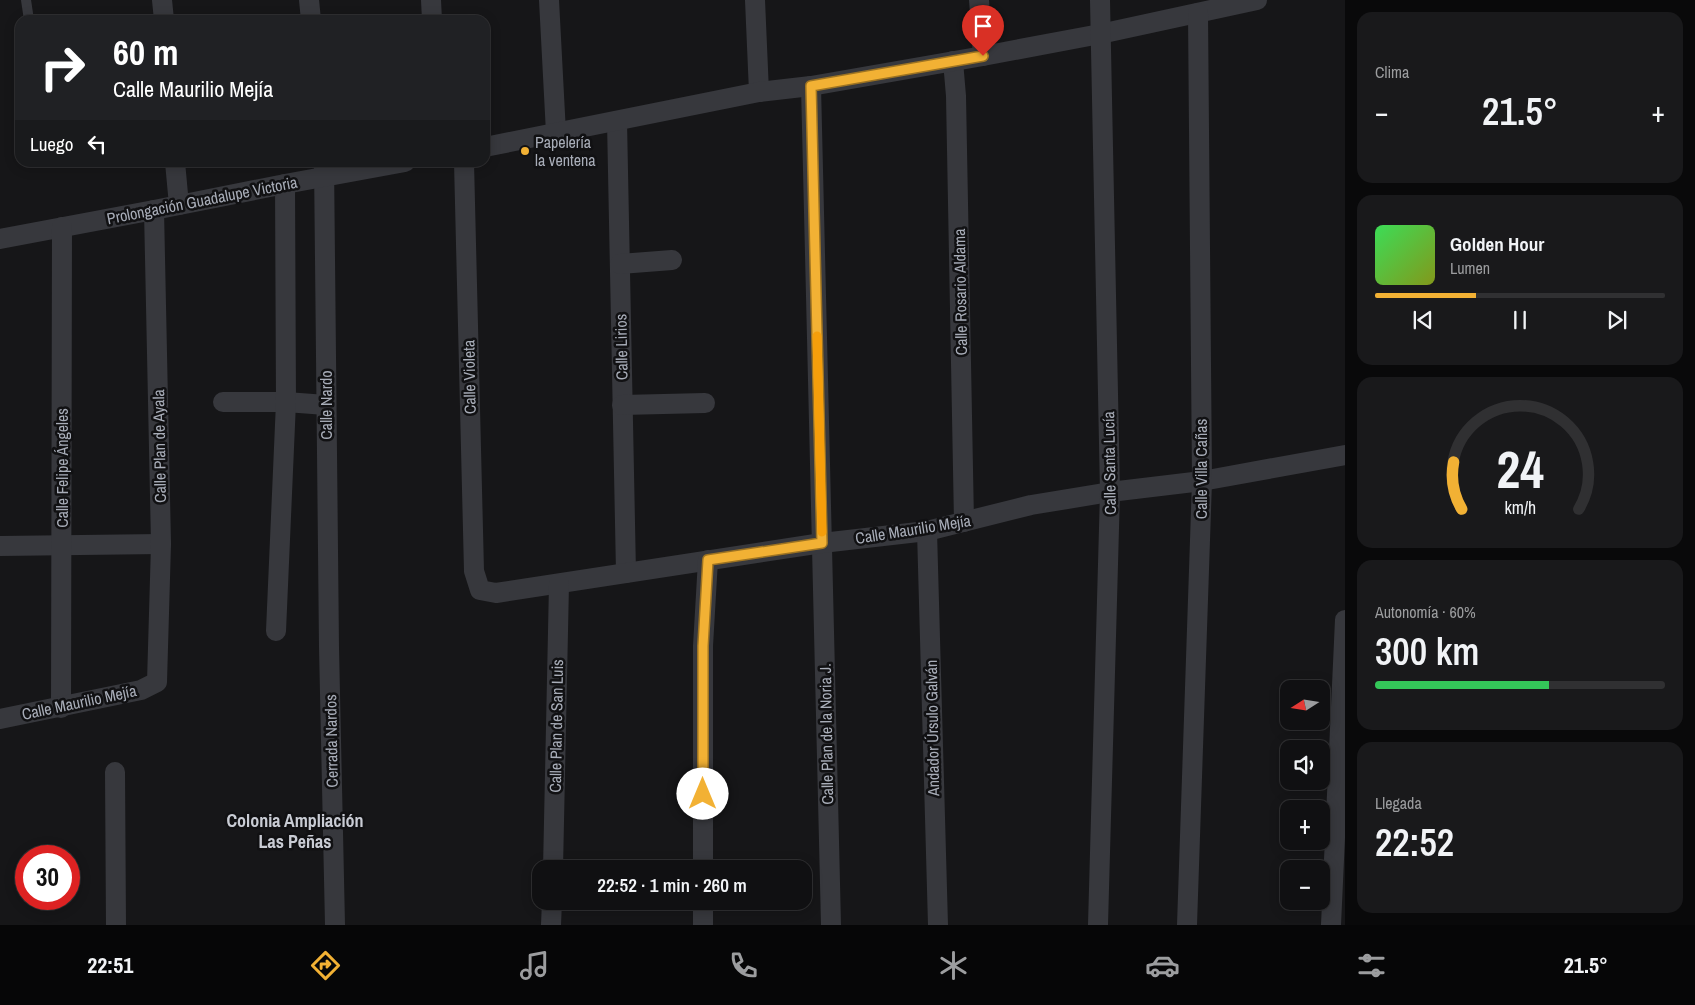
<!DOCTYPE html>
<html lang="es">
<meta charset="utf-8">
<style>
:root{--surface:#101012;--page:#19191b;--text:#f1f3f6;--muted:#9c9d9f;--line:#303032;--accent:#f2b134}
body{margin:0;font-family:"Archivo Narrow",sans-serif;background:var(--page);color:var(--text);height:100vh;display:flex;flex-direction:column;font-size:19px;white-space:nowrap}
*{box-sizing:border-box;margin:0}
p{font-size:16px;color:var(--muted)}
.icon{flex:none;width:28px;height:28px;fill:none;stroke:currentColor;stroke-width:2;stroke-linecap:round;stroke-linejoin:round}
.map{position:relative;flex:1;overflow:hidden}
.sheet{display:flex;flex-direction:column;gap:12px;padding:12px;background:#09090a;width:350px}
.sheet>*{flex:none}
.top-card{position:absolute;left:15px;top:15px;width:475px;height:152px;border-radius:15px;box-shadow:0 2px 12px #0003,0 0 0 1px var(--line);background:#202124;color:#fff;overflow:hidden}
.needle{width:32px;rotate:258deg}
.buttons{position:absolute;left:1280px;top:680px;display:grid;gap:10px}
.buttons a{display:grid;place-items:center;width:50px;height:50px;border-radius:10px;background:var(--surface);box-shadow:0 2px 12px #0003,0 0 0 1px var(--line);font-size:25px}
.speed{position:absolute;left:15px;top:845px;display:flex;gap:10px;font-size:25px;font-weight:700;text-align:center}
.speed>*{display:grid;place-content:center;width:65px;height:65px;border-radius:50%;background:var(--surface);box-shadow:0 2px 12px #0003,0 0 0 1px var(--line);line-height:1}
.speed .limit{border:8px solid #d22;background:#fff;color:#111}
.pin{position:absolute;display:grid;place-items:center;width:42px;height:42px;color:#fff;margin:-51px -21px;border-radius:50% 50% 50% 0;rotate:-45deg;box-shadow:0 0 5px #0007}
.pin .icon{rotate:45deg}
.me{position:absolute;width:55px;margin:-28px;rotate:0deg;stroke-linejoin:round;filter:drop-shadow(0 0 4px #0008)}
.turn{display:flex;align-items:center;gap:18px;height:105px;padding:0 15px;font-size:22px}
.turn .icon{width:65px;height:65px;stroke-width:2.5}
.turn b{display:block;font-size:35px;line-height:42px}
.then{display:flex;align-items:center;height:48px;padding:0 15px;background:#0003;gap:10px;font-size:19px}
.big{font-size:38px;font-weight:600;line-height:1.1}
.sheet .widget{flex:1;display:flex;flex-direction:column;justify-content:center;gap:8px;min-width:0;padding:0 18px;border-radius:15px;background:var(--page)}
.sheet .dial{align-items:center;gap:0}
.dial svg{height:130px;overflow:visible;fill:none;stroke:var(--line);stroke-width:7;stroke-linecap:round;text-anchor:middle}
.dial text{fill:var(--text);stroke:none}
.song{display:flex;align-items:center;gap:15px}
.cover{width:60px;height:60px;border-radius:8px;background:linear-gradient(135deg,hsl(130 70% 55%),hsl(70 70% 35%))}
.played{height:5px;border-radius:2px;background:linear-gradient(90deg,var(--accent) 35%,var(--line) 35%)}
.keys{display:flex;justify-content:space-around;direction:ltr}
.heat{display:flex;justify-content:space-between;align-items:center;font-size:28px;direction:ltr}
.charge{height:8px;border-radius:4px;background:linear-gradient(90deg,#34c759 60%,var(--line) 0)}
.trip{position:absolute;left:532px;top:860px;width:280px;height:50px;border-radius:15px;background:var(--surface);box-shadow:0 2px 12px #0003,0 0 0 1px var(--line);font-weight:600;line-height:50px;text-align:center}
.menu{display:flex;height:80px;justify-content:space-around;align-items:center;background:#060607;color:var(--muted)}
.menu .icon{width:35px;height:35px}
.menu .on{color:var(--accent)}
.menu b{font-size:22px;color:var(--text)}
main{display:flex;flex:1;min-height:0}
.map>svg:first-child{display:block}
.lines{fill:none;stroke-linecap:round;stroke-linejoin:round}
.lane{stroke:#37383d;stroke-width:10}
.street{stroke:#37383d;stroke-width:20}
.route-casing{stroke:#9d7322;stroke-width:12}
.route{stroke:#f2b134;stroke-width:9}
.slow{stroke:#f59e0b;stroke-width:9}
.poi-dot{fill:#f2b134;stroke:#111113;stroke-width:2}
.labels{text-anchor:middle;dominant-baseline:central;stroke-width:5;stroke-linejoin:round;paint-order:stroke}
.poi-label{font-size:16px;fill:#a8adb8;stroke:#111113;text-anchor:start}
.street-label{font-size:16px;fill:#a8adb8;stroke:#111113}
.neighbourhood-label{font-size:18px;font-weight:bold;fill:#c9ccd4;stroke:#111113}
</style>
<main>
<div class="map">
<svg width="1345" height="925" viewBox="0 0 1345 925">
<rect width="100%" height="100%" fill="#161618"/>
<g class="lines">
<polyline class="lane" points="26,0 29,20"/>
<g class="street">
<polyline points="162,0 164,20"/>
<polyline points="309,0 311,20"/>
<polyline points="431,0 432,20"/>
<polyline points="549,0 556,133"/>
<polyline points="755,0 759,92"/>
<polyline points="979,0 983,56"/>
<polyline points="953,61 956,96 964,522"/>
<polyline points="811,86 831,925"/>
<polyline points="617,121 626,573"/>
<polyline points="485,147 759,92 811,86 983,56 1100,34 1257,0"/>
<polyline points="175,162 179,205"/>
<polyline points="324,162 329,647 335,925"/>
<polyline points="464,162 474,571 480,590 496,593 822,543 927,531 1031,505 1110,492 1202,481 1345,455"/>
<polyline points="0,239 154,210 285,184 405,162"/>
<polyline points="620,264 672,260"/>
<polyline points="223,402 286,402 326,405"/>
<polyline points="622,405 705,403"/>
<polyline points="927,531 938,925"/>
<polyline points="0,546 161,544"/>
<polyline points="276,631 286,402 285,184"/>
<polyline points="61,708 62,227"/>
<polyline points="0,719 141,690 157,682 161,544 154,210"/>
<polyline points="115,772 116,925"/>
<polyline points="553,869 559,584"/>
<polyline points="703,869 703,646 708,560"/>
<polyline points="551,925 552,901"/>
<polyline points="703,925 703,901"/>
<polyline points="1098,925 1110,492 1100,0"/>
<polyline points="1187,925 1202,481 1198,13"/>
<polyline points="1331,925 1345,620"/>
</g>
</g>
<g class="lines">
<g class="route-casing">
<polyline id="route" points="703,794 703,646 708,560 822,543 811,86 983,56"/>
</g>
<use href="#route" class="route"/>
<polyline class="slow" points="817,336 822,532"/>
</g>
<circle class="poi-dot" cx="525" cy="151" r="5"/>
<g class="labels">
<g class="poi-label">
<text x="535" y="142">Papelería<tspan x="535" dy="18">la ventena</tspan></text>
</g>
<g class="street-label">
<text transform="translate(202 200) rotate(-11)">Prolongación Guadalupe Victoria</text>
<text transform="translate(960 292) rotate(-91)">Calle Rosario Aldama</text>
<text transform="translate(621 347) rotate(-91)">Calle Lirios</text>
<text transform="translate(469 377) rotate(-91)">Calle Violeta</text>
<text transform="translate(326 405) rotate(-90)">Calle Nardo</text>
<text transform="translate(159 446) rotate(-91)">Calle Plan de Ayala</text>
<text transform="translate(1109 463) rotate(-91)">Calle Santa Lucía</text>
<text transform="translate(62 468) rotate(-90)">Calle Felipe Ángeles</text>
<text transform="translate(1201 469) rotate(-90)">Calle Villa Cañas</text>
<text transform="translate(913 529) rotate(-9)">Calle Maurilio Mejía</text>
<text transform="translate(79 702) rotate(-12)">Calle Maurilio Mejía</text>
<text transform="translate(556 726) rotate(-89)">Calle Plan de San Luis</text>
<text transform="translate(932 728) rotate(-91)">Andador Úrsulo Galván</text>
<text transform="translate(826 734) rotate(-91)">Calle Plan de la Noria J.</text>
<text transform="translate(331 741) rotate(-91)">Cerrada Nardos</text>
</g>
<g class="neighbourhood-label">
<text x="295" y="820">Colonia Ampliación<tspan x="295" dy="21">Las Peñas</tspan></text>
</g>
</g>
</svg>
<div class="buttons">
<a><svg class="needle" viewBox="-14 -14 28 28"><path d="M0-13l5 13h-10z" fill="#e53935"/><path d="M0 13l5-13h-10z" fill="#9c9d9f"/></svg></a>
<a><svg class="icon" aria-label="sound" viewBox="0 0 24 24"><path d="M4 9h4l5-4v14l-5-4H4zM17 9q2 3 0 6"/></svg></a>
<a>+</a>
<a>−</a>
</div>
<div class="speed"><div class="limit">30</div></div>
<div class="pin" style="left:983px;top:56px;background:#d93025"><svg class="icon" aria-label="arrive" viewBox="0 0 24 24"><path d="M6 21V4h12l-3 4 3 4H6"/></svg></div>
<svg class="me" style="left:703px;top:794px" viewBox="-20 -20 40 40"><circle r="19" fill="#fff"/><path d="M0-13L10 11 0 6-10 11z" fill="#f2b134"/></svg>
<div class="trip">22:52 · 1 min · 260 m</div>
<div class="top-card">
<div class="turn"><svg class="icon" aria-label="right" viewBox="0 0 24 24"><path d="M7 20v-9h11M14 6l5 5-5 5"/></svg><div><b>60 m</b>Calle Maurilio Mejía</div></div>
<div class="then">Luego<svg class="icon" aria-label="left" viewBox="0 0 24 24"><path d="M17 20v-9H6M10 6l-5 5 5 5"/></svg></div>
</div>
</div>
<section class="sheet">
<div class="widget"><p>Clima</p>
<div class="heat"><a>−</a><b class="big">21.5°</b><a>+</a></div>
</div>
<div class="widget">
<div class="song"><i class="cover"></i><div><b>Golden Hour</b><p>Lumen</p></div></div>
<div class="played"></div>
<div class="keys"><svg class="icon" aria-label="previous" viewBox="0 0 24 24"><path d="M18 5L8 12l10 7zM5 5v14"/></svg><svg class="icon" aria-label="pause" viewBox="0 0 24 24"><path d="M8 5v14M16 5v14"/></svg><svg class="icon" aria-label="next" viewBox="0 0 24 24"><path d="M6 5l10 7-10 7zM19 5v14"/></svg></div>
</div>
<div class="widget dial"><svg viewBox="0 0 100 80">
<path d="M14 69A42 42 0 1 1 86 69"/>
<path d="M14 69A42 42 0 0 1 9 40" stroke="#f2b134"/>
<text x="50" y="56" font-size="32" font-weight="700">24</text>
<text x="50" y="72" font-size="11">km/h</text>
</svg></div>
<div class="widget"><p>Autonomía · 60%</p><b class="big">300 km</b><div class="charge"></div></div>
<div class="widget"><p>Llegada</p><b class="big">22:52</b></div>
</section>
</main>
<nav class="menu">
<b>22:51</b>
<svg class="icon on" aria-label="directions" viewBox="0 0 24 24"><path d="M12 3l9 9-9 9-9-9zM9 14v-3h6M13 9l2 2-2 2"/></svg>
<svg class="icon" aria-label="music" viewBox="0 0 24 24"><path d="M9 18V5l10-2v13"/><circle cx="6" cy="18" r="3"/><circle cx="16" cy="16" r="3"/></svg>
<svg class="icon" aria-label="phone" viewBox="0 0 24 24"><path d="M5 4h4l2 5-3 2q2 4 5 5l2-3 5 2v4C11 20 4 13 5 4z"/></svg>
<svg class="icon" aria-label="climate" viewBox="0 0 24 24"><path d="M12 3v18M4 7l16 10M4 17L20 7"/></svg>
<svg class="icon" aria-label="car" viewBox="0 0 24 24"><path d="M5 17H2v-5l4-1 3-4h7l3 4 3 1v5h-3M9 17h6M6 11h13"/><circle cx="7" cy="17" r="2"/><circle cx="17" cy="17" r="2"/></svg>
<svg class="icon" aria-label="filters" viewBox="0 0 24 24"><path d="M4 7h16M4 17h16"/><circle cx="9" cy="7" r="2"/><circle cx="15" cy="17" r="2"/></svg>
<b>21.5°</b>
</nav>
